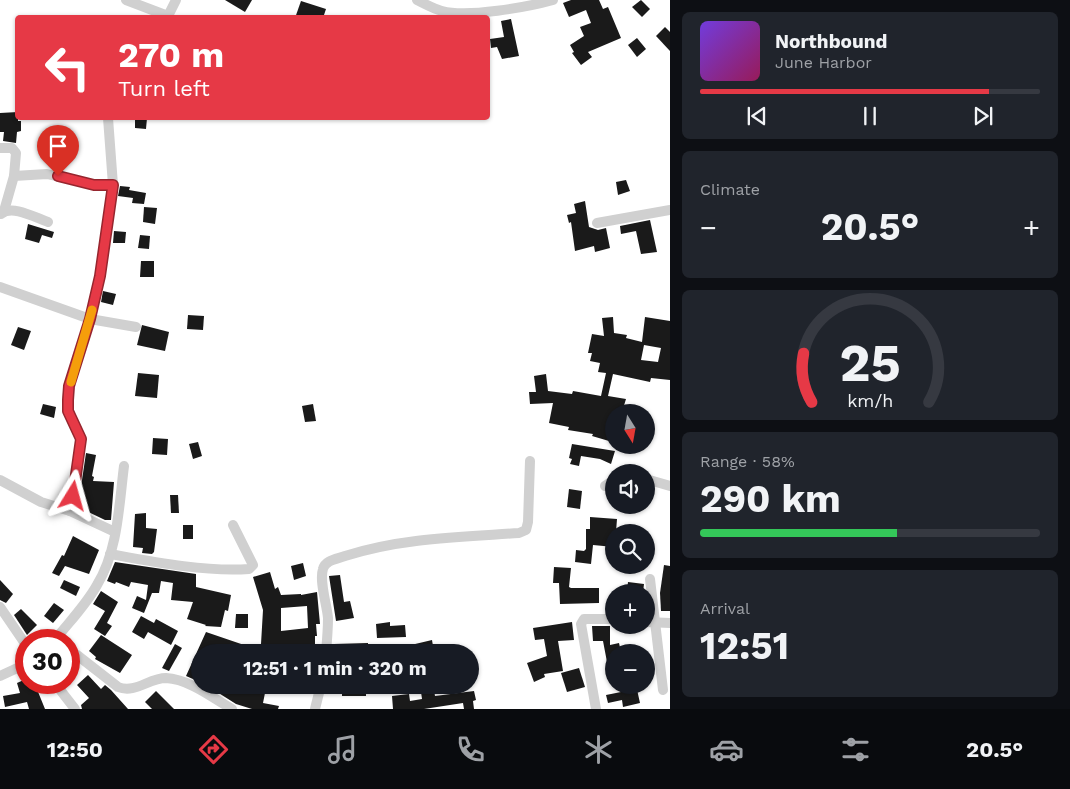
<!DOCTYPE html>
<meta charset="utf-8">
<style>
:root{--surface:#171b24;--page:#20242c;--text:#f1f3f6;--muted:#9ea1a6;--line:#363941;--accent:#e63946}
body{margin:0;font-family:"Work Sans",sans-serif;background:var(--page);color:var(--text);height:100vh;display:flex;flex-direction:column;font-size:19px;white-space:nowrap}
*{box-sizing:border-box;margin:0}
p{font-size:16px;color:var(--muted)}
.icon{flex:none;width:28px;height:28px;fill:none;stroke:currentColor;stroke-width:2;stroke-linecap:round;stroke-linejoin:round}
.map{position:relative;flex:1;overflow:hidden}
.sheet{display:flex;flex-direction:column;gap:12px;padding:12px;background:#0d0f14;width:400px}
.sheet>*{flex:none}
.guide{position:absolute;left:15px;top:15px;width:475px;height:105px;border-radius:5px;box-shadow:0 1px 4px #0004;background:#e63946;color:#fff;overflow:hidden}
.needle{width:32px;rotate:169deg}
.tools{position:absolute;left:605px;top:404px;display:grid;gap:10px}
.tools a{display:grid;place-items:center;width:50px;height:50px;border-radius:50%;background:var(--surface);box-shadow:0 1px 4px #0004;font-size:25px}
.speed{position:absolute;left:15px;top:629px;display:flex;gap:10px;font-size:25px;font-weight:700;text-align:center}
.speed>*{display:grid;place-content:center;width:65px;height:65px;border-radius:50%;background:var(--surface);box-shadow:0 1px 4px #0004;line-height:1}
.speed .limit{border:8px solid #d22;background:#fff;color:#111}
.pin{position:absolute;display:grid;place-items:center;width:42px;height:42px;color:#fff;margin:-51px -21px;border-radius:50% 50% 50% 0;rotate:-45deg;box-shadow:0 0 5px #0007}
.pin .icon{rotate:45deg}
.me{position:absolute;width:55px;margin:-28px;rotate:8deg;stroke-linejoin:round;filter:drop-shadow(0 0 4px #0008)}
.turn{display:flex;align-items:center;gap:18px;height:105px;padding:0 20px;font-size:22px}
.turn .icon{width:65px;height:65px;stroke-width:2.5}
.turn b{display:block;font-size:35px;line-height:42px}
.big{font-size:38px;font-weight:700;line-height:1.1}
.sheet .tile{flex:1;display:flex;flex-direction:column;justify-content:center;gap:8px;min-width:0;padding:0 18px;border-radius:8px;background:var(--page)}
.sheet .dial{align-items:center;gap:0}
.dial svg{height:130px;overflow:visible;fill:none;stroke:var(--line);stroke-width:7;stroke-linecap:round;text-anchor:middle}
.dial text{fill:var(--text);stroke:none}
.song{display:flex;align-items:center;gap:15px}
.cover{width:60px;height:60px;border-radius:8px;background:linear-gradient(135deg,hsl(260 70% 55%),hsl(330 70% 35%))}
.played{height:5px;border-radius:2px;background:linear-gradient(90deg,var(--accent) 85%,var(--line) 85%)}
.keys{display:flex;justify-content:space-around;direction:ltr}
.heat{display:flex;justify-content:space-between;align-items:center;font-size:28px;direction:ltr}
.charge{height:8px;border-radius:4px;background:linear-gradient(90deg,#34c759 58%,var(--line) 0)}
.trip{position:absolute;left:191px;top:644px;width:288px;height:50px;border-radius:25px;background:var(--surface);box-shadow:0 1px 4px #0004;font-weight:700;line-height:50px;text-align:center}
.tab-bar{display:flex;height:80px;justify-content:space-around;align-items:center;background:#090b0e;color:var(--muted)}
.tab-bar .icon{width:35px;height:35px}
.tab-bar .current{color:var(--accent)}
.tab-bar b{font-size:22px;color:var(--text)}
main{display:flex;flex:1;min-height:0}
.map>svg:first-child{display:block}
.building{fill:#1a1a1a;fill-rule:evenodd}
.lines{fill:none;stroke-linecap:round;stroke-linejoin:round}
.minor{stroke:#d0d0d0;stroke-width:10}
.route-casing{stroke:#96252e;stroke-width:12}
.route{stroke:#e63946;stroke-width:9}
.slow{stroke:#f59e0b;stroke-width:9}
</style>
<main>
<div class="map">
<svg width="670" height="709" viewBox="0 0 670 709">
<rect width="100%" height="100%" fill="#fff"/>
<g class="building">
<polygon points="225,0 252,0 245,12"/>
<polygon points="571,0 599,0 603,9 608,7 621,38 588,52 592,57 581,65 572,53 574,52 570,45 584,36 580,27 591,23 586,10 569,17 563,3"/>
<polygon points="641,0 650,9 642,17 632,7"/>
<polygon points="301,1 326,9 323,18 295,18"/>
<polygon points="511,19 519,56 502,59 497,47 491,48 490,39 504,37 501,21"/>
<polygon points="665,27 670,32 670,51 656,36"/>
<polygon points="637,38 646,49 637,57 628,45"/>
<polygon points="18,112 18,121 21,121 21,131 17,132 16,143 3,141 4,132 0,132 0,113"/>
<polygon points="135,118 147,118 146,129 135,128"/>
<polygon points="626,180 630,191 618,195 616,182"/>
<polygon points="120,186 130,187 129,190 146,193 144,204 132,203 133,198 118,196"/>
<polygon points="585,201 589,227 598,230 606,228 610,248 595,252 594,246 575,251 571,222 569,223 567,215 576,213 574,204"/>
<polygon points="144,207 157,208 155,224 143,222"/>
<polygon points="650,220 657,252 641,254 636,231 621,234 620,226"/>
<polygon points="28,224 54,232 52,238 42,235 39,243 25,239"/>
<polygon points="114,231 126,232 125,243 113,243"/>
<polygon points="140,235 150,236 149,249 138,248"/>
<polygon points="141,261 154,261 154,277 140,277"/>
<polygon points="103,291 116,294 113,305 101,302"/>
<polygon points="188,315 204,316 203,330 187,329"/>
<path d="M613 317 614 333 627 335 626 338 642 342 645 317 670 321V380L651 378 650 382 613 374 608 396 626 399 622 412H614V429L612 428 609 441 592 436 593 434 568 430 569 427 549 423 553 403 530 404 529 392H536L534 376 546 374 548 391 572 394 573 391 601 396 606 373 598 372 600 363 590 361 592 353H588L592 334 604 336 602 318ZM644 345 661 348 658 362 641 360Z"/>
<polygon points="142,325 169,332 165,351 137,345"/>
<polygon points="18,327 31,331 24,350 11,345"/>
<polygon points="138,373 159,375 157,398 135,396"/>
<polygon points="43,404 56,407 54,418 40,414"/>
<polygon points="313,404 316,421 305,422 302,406"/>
<polygon points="153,438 168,439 167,455 152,454"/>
<polygon points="198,442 202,456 193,459 189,444"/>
<polygon points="572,444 615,451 611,464 600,459 581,456 579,466 570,464 572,459 569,458"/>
<polygon points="86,453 96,455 92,476 94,477 93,481 114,482 111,520 105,520 78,507"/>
<polygon points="569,489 582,491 580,509 567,507"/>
<polygon points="170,495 178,495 179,513 171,513"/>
<polygon points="146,513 146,528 157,529 154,552 152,554 142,553 143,548 133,547 135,514"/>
<polygon points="590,517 617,519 616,532 614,532 614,547 593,545 591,564 575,562 576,550 584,551 586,549 586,529 590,529"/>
<rect x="183" y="525" width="10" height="14"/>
<polygon points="73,536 99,550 89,574 65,566 59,576 52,573 62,555 64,556"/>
<polygon points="115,562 196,574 196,587 231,595 228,611 225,610 221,627 205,626 206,625 187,619 193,602 171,600 173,583 161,581 159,593 152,593 144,613 132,608 137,596 146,600 148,585 131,582 129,587 116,582 115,584 107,581"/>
<polygon points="303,563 306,576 294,580 291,566"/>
<polygon points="664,565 670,566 670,611 661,611 660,593"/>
<polygon points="554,567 571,568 569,587 571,588 599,588 599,603 560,604 559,583 553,583"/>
<path d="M270 572 275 589 278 587 281 595 301 594V595L317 592 320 624H316L317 636H315V652H277L276 645 261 644 263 610 253 577ZM307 606 308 628 281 631V608Z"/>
<polygon points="340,575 344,602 350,601 354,618 336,621 329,576"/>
<polygon points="0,580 13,594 6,603 0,600"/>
<polygon points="64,580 80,587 76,596 60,588"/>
<polygon points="628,582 644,584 643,592 627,592"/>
<polygon points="101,591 118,602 107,623 112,626 105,636 94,629 105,611 93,604"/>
<polygon points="54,603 64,610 53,623 44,616"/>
<polygon points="21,609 37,625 27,635 14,615"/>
<polygon points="236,614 248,614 248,628 235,628"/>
<polygon points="141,616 154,623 156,619 178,631 171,645 148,632 144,639 132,632"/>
<polygon points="390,622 390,626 405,625 406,637 377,638 376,624"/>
<polygon points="572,622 574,640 558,641 563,671 544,674 545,677 534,682 527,663 547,656 544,639 535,640 533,628"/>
<polygon points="592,626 610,626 610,645 619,643 621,652 614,652 614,660 607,662 603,641 593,641"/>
<polygon points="206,632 247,646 265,649 265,652 228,652 214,648 209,652 200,652 200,682 186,676"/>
<polygon points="101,635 132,655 120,673 95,659 96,657 89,651"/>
<polygon points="432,640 434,652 412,652 411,645"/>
<polygon points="368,643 368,652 333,652 334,644"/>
<polygon points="175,644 182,648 169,671 162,668"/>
<polygon points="579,668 585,687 567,692 561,673"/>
<polygon points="88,675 101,689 105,685 111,690 128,709 82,709 81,705 89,698 77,685"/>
<polygon points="26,679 26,682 34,682 45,709 29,709 27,702 5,707 3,696 20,693 17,683"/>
<polygon points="206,685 250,685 248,691 265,693 263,703 279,706 278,709 252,709 236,704"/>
<rect x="342" y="685" width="24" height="11"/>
<polygon points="636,685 640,703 623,707 622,700 608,703 606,695 621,692 620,688"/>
<polygon points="434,690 435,696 474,691 476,700 473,701 474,709 464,709 463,703 424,709 393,709 392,696 409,694 410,701 422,699 421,692"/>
<polygon points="156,691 174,709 152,709 145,702"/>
</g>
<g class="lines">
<g class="minor">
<polyline points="126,0 168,16"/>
<path d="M417 0C425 4 434 9 442 11 467 18 528 7 553 0"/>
<polyline points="167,18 176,0"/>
<polyline points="0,148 12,148 16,153 14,176 4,211"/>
<polyline points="14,176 47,174 94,185 113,185"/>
<path d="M1 214C12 204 36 218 48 222"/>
<polyline points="597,223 670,210"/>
<polyline points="0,287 90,319 100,276 113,185 108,118"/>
<polyline points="646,479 670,486"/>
<polyline points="0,480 41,502 70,511 115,532"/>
<polyline points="605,486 614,480"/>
<polyline points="70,511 81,439 68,411 67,400 69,386 90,319 136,327"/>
<path d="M110 554C154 562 205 572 249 569L253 565 233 525"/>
<polyline points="650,579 663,690"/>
<polyline points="0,607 26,645"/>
<polyline points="646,622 670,623"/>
<path d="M55 640C69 622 86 605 97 585 118 551 119 505 124 466"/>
<path d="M69 652 77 655 118 687C135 694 149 678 166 678 189 679 213 698 232 709"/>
<path d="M326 652C327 641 328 630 328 618 327 605 319 581 323 569 325 560 337 559 345 556 401 538 460 537 519 533L526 530 528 522 530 461"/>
<polyline points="0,676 26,664"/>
<polyline points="54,682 75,709"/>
<polyline points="315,709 321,685"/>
<polyline points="596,709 581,624 584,619 614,619"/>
</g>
</g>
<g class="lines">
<g class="route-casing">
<polyline id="route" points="58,176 94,185 113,185 100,276 90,319 69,386 68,400 68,411 81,439 73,496"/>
</g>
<use href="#route" class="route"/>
<polyline class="slow" points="71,382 92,310"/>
</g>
</svg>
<div class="tools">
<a><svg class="needle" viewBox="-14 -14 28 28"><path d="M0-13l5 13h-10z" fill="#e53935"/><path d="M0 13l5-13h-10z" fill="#9ea1a6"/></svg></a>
<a><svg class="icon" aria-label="sound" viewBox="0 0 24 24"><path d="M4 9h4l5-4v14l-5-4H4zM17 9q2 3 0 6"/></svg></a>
<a><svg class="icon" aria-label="search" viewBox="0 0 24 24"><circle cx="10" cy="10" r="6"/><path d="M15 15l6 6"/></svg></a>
<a>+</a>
<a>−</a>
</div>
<div class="speed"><div class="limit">30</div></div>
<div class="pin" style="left:58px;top:176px;background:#d93025"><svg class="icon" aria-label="arrive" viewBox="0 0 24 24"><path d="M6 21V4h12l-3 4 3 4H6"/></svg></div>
<svg class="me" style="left:73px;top:496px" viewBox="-20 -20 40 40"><path d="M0-17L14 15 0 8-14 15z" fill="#e63946" stroke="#fff" stroke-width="4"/></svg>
<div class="trip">12:51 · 1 min · 320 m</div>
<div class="guide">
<div class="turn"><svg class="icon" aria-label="left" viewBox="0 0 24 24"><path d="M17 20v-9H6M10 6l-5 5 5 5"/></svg><div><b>270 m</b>Turn left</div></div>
</div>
</div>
<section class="sheet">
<div class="tile">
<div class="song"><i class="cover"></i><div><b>Northbound</b><p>June Harbor</p></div></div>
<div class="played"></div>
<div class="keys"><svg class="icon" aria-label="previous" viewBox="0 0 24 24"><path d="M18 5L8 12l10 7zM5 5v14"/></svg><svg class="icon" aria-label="pause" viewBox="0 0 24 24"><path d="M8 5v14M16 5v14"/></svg><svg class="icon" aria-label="next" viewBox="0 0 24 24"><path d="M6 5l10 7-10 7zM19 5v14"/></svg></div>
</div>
<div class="tile"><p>Climate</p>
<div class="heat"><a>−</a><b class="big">20.5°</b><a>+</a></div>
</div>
<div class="tile dial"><svg viewBox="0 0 100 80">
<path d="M14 69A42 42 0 1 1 86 69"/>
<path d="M14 69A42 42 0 0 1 9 39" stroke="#e63946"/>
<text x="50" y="56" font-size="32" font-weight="700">25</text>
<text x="50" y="72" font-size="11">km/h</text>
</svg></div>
<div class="tile"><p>Range · 58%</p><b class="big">290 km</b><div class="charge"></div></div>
<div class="tile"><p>Arrival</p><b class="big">12:51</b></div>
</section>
</main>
<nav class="tab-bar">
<b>12:50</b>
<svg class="icon current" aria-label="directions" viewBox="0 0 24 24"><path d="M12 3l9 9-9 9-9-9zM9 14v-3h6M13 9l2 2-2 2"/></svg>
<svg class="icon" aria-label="music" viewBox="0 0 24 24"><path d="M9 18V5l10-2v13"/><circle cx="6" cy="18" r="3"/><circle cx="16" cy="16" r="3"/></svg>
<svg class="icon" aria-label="phone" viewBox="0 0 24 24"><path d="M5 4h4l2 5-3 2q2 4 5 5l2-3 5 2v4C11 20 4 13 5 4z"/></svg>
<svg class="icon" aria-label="climate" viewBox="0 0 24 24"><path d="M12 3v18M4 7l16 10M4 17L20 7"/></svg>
<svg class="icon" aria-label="car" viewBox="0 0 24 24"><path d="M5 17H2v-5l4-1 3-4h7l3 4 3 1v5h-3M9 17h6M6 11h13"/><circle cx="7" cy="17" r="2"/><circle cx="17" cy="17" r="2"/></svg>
<svg class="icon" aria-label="filters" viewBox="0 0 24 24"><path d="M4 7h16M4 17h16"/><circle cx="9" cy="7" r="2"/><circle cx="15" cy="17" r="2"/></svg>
<b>20.5°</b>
</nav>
